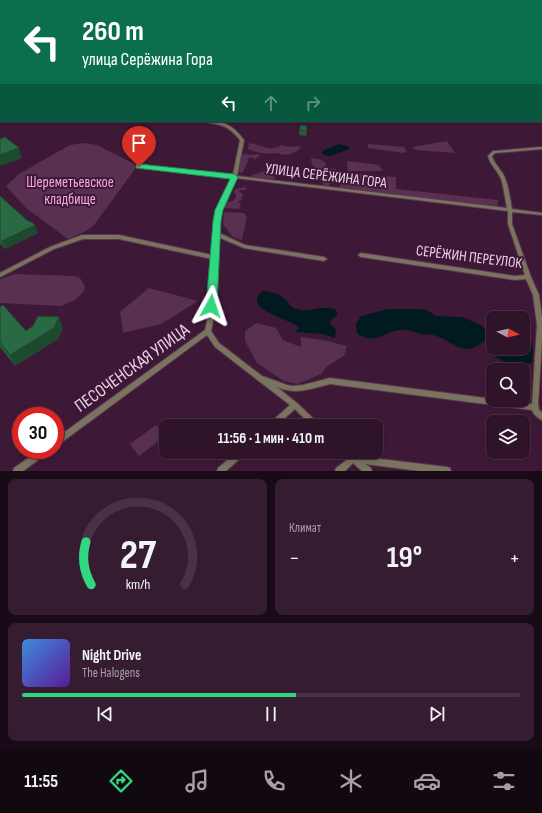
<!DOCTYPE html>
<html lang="ru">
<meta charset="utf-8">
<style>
:root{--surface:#2e1329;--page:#361c31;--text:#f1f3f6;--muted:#a79ea8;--line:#493246;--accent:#31d882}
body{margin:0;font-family:"Sofia Sans Condensed",sans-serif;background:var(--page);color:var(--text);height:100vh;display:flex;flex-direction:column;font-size:15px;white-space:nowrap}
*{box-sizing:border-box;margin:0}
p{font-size:13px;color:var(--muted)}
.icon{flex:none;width:22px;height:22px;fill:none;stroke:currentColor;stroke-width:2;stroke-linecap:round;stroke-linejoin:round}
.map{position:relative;height:471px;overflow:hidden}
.panel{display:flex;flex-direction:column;gap:8px;padding:8px;background:#190a17;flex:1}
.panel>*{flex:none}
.guide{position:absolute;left:0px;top:0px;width:542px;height:122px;box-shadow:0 2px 6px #0003,0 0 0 1px var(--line);background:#0b6e4f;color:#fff;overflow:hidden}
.needle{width:26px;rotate:97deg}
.buttons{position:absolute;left:486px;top:311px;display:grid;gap:8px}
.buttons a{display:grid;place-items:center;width:44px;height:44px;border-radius:8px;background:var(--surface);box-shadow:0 2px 6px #0003,0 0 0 1px var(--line);font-size:20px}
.speed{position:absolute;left:12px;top:407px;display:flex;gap:8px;font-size:20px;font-weight:700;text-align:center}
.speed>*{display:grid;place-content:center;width:52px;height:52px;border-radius:50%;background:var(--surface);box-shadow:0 2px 6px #0003,0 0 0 1px var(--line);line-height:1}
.speed .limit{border:6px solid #d22;background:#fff;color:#111}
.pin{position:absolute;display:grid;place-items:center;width:34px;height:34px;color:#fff;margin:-41px -17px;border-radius:50% 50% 50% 0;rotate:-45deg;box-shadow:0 0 4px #0007}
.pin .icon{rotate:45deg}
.me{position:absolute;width:44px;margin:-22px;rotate:5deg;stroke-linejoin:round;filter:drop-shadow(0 0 3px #0008)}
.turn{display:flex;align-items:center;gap:14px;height:84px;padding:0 16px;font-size:18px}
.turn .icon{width:52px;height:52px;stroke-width:2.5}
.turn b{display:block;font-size:28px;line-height:34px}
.lanes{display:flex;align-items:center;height:38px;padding:0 16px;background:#0003;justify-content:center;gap:20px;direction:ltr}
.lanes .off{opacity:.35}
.big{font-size:30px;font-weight:700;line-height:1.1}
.panel .widget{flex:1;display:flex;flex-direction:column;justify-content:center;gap:6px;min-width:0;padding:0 14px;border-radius:8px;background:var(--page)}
.panel .dial{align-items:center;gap:0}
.dial svg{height:104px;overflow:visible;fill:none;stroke:var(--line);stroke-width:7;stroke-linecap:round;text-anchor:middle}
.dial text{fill:var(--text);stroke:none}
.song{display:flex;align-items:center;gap:12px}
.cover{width:48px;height:48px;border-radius:6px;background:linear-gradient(135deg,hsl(210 70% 55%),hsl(270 70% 35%))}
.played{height:4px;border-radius:2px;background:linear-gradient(90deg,var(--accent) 55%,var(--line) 55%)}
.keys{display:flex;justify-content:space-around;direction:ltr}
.heat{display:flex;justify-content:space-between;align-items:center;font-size:22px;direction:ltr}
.panel .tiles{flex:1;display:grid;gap:8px;grid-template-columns:1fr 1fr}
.widget:last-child{grid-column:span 2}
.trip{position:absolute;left:159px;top:419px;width:224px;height:40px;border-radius:8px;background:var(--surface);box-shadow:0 2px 6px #0003,0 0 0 1px var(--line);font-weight:700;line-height:40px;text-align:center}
.tabs{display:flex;height:64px;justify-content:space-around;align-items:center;background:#120810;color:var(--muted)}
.tabs .icon{width:28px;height:28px}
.tabs .current{color:var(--accent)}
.tabs b{font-size:18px;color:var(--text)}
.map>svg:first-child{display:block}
.green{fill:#593051}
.water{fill:#001a20}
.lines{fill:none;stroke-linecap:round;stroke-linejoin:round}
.minor-casing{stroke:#5a3753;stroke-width:2}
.major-casing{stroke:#5a3753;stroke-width:2}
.minor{fill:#7a745e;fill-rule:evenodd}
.major{fill:#ccc092;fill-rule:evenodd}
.wall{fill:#235a3a}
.shaded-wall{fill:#1d4a2f}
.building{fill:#296943;stroke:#1d4a2f}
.route{fill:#31d882;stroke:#208c54}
.labels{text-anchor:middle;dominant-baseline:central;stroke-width:4;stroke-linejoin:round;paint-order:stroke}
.street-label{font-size:15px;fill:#ecd3e6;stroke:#3e1937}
.park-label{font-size:15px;fill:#f6a8e5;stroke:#3e1937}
.near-street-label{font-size:18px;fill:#ecd3e6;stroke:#3e1937}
</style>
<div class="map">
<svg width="542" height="471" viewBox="0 0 542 471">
<rect width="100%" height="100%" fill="#3e1937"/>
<g class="green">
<polygon points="447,141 455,153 416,150 412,147"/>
<polygon points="84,143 97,145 134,164 135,169 94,225 86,231 68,239 26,208 6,186 19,174 70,145"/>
<path d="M249 143C260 144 272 153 281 145L289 147 299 146 301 148C295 153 286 157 278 153 269 155 256 153 248 149Z"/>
<polygon points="368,144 404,147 407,151 404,153 368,148"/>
<path d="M245 154 251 155 258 154 260 156 254 160 252 157 247 159 249 161C245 165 245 169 242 173L238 172 240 167 238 165 242 159 240 157 241 155Z"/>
<path d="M311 158C320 159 325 159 327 168L336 169 328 187 321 186 324 184 319 179 316 181 311 178 314 172 321 171 312 165Z"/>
<polygon points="347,161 379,165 383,171 348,171"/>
<polygon points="289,165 289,168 275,171 274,177 275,179 251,178 252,175 265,171 269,174 270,169 277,166 281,168 282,166"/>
<polygon points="344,173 396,177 396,189 498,200 497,207 339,188"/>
<polygon points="246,187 246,190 240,190 239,192 242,193 243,196 241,198 243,199 238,202 241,204 239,209 224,208 225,203 233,201 236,196 234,191 236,189"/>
<polygon points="224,212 244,213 247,217 242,240 233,237 223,224"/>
<polygon points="15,274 75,276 80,278 85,286 84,291 75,300 61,306 0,303 0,279"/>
<polygon points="149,288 198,301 161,324 123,333 120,312"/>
<polygon points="257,323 276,328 283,340 301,347 301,337 323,340 347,346 344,356 327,366 321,374 298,384 284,381 257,363 245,341 245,331"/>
<polygon points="156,425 165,436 139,456 130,444"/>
</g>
<g class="water">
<polygon points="339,144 347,146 350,149 330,156 323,155 322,151"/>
<path d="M263 291C273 292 281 294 288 302 291 306 292 308 297 309 310 313 322 305 335 309L337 313V316L331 320V324L336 330 335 338 322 334 295 332 299 328C292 319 239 309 263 291Z"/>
<path d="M388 309H417L427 310 436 316 462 317 479 324 485 329 486 339C466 358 459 346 439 337 433 334 428 335 421 334 416 333 411 330 406 330 387 328 375 348 357 333L356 324 361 316Z"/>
<path d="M491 325H493V348H523V328L527 330 533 349 532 362C517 372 501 360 488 352Z"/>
</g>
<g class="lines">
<g class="minor-casing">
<g id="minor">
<polygon points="59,0 61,0 62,1 60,1"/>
<polygon points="168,0 172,0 174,1 170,1"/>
<polygon points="323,0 328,0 330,1 325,1"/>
<rect x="541" y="64" width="1" height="3"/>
<rect x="0" y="108" width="1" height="2"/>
<polygon points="541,119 542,119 542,121 540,121"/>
<path d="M202 121C223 121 231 123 244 140L237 176 507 208C505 199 504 188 501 179 498 171 490 165 488 156L493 151H494L542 147V149L495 153 492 156C494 164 502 170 505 178 509 188 510 199 512 209L542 213V215L512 212V224L531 277 539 295 542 318V342L538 404 539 410 542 412V420C538 418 533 414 532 410L330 384C310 389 297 395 277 387L297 403 319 424 321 426H312L295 409 276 426H267L269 424 290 405 215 347 207 335 58 445 55 446V439L205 330 207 321 212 259 119 239H83L54 249 0 277V273L50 247 82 235H119L212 255 215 221 217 210 232 178 139 168 137 167 139 166 233 175 240 140C228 125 222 125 204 122ZM236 178 508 211V224L525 275 515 276 361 253 358 255 361 257 515 280 526 279 533 295 537 325 532 404 503 400H493V399L330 378 303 385 292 386 287 385 262 376 219 343 211 331 213 321 217 259 219 258 217 257 218 237 244 248 324 261 327 259 324 257 245 245 219 233V221L221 210Z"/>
<polygon points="40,450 50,450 49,452 23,471 13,471 14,468"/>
<polygon points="237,452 246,452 245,454 226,471 217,471 218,468"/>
<polygon points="341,452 350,452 355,456 447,467 450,468 451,471 419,471 365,464 371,468 372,471 362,471 353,463 345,471 335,471 336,468 348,459 342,454"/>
</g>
</g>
<g class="major-casing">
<g id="major">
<polygon points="303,0 308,0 302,1"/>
<polygon points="311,0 316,0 310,1"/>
<rect x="0" y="73" width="1" height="2"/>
</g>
</g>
<use href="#minor" class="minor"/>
<use href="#major" class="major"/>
</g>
<g class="wall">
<polygon points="299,130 307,130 306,136 299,135"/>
<polygon points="0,196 38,233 5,249 0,244"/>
<polygon points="0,307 26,331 63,328 58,339 15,366 0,347"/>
</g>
<g class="shaded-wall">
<polygon points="19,148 22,158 0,166 0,155"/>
<polygon points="35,225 38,233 5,249 2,241"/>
<polygon points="59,317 63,328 58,339 15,366 10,355"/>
</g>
<g class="building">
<polygon points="301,125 307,126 306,131 299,130"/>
<polygon points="5,137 19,148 0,155 0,139"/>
<polygon points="0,196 29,222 30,221 35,225 2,241 0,239"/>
<polygon points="3,305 26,331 33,326 38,316 59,317 54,328 10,355 0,342 0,307"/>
</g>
<polygon class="route" points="139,164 234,174 238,177 223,210 221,221 217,306 215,308 208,308 206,306 213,221 215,210 230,179 136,168 136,165"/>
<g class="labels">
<g class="street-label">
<text transform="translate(326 176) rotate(7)">УЛИЦА СЕРЁЖИНА ГОРА</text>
<text transform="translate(469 257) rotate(7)">СЕРЁЖИН ПЕРЕУЛОК</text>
</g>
<g class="park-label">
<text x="70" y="182">Шереметьевское<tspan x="70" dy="17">кладбище</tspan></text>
</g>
<g class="near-street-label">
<text transform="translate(132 368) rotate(-36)">ПЕСОЧЕНСКАЯ УЛИЦА</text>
</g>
</g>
</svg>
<div class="buttons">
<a><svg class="needle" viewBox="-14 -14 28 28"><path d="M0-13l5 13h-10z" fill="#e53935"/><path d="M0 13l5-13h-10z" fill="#a79ea8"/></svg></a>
<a><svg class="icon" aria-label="search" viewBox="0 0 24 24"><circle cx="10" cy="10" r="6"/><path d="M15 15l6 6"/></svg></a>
<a><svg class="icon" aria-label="layers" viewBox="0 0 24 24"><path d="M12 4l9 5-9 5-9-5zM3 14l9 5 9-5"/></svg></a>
</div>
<div class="speed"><div class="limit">30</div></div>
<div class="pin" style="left:139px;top:167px;background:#d93025"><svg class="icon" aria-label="arrive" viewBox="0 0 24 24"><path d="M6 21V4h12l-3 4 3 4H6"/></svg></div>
<svg class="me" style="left:211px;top:306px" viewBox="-20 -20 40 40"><path d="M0-17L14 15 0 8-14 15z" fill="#31d882" stroke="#fff" stroke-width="4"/></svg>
<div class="trip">11:56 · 1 мин · 410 m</div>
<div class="guide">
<div class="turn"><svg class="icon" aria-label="left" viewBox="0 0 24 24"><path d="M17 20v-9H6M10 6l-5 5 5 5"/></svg><div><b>260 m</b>улица Серёжина Гора</div></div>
<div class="lanes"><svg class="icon" aria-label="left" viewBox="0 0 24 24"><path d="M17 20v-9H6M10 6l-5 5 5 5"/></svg><svg class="icon off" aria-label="ahead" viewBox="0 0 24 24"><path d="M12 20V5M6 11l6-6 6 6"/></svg><svg class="icon off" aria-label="right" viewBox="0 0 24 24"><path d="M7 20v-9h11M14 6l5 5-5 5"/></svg></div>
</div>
</div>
<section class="panel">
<div class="tiles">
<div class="widget dial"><svg viewBox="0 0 100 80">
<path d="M14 69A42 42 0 1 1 86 69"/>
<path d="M14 69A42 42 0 0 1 10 36" stroke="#31d882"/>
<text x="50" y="56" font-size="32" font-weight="700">27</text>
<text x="50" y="72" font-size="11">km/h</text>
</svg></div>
<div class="widget"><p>Климат</p>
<div class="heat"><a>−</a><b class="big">19°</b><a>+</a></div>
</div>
<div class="widget">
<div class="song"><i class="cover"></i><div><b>Night Drive</b><p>The Halogens</p></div></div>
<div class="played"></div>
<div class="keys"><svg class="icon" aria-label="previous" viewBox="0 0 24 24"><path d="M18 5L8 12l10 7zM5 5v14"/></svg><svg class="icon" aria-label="pause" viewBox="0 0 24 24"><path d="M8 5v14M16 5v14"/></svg><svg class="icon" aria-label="next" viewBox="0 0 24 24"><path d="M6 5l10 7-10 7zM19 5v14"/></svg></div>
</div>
</div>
</section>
<nav class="tabs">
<b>11:55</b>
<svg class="icon current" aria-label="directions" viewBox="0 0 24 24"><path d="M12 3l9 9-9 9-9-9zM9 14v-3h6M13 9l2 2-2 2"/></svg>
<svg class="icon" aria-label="music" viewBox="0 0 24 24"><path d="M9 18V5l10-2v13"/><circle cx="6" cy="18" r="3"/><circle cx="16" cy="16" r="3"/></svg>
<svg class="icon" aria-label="phone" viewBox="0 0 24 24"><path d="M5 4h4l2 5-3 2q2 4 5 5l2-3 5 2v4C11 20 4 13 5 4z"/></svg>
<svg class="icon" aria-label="climate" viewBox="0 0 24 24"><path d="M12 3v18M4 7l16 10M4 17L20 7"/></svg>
<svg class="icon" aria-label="car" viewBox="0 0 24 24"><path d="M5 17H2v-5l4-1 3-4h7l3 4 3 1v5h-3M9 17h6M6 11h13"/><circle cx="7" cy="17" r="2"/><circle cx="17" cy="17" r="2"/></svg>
<svg class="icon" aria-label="filters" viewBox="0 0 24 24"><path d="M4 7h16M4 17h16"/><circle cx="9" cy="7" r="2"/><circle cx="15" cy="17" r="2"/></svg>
</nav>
